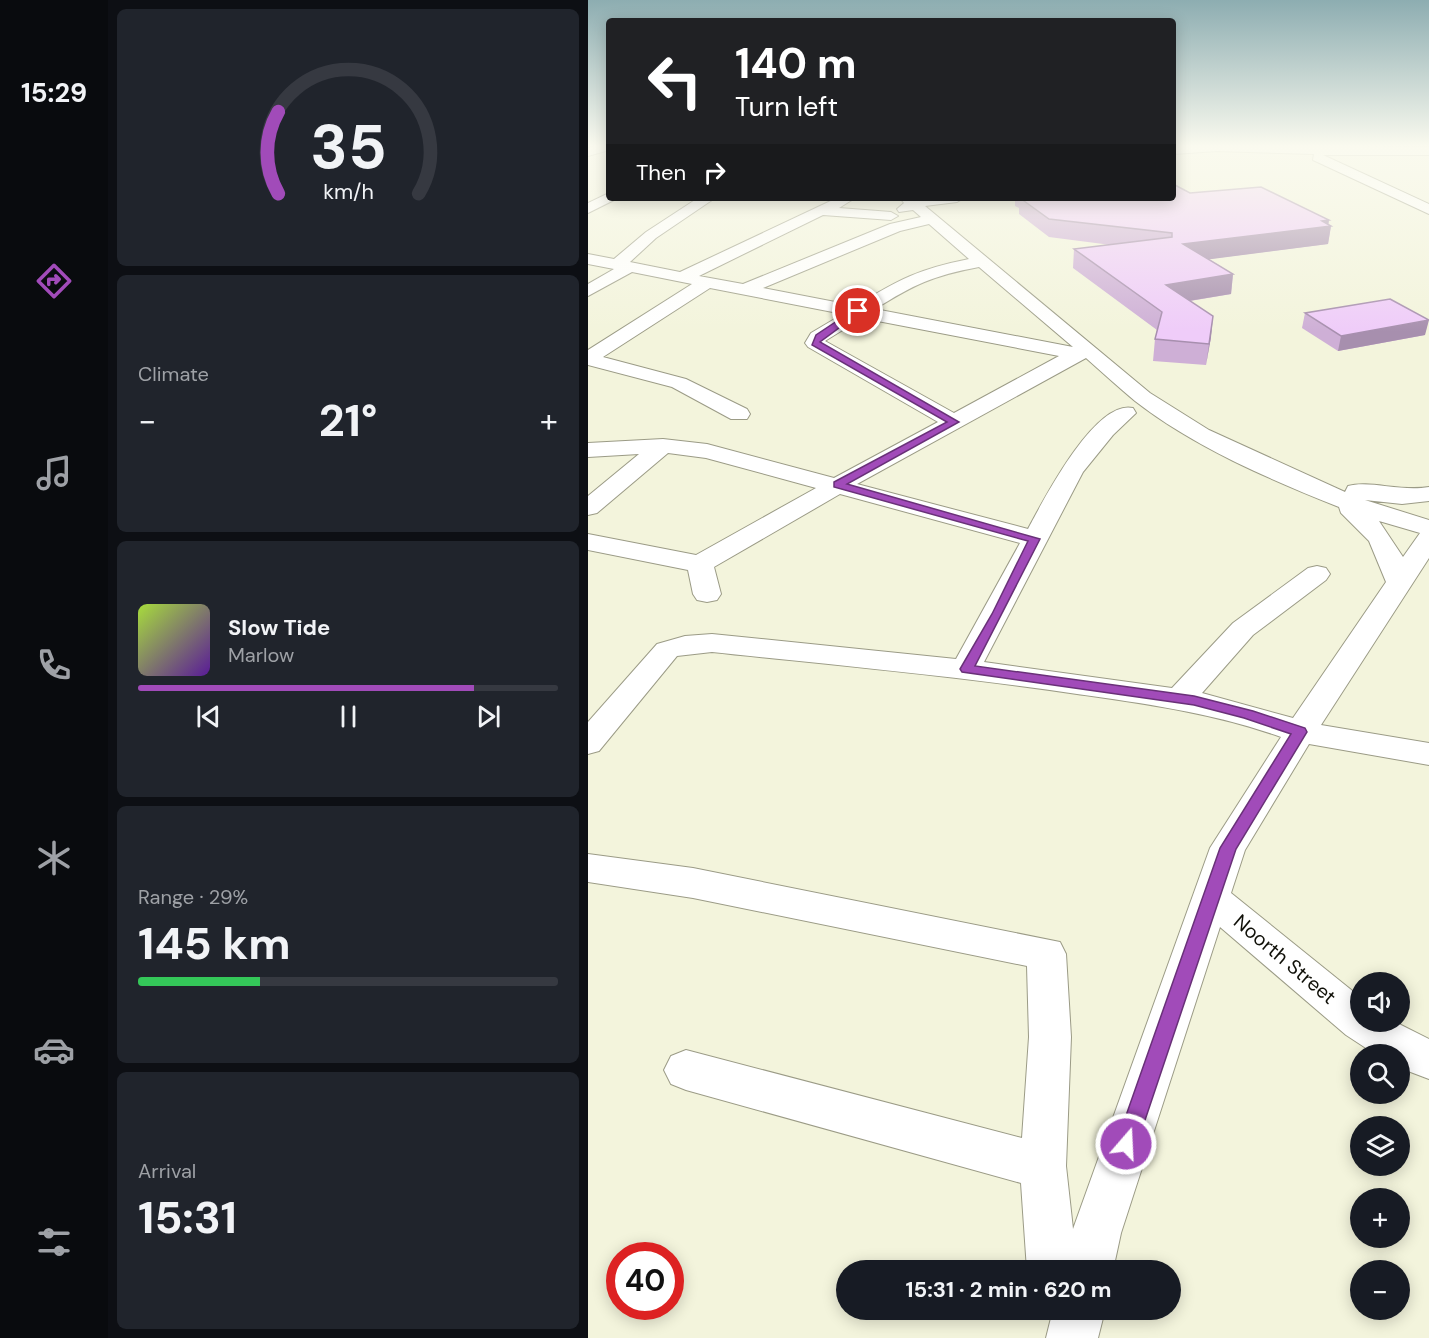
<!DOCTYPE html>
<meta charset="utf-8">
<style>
:root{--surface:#171b24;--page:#20242c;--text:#f1f3f6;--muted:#9ea1a6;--line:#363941;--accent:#a14bb9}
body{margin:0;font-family:"DM Sans",sans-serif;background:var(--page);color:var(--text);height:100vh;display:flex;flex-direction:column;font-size:22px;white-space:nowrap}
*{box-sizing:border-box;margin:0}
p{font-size:20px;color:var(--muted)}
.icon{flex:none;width:33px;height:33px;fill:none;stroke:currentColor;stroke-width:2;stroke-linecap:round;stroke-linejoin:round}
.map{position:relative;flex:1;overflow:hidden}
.panel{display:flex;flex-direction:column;gap:9px;padding:9px;background:#0d0f14;width:480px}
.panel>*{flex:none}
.guide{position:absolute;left:18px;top:18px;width:570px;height:183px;border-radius:6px;box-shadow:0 3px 15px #0003;background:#202124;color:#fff;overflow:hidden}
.buttons{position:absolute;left:762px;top:972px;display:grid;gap:12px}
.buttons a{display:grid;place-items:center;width:60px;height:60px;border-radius:50%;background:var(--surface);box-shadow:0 3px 15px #0003;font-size:30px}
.speed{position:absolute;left:18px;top:1242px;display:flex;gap:12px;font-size:30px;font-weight:700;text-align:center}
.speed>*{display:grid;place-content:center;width:78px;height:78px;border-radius:50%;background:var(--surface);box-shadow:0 3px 15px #0003;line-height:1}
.speed .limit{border:9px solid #d22;background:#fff;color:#111}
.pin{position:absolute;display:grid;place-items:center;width:51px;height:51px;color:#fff;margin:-26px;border:3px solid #fff;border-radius:50%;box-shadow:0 2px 6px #0007}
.me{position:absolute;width:66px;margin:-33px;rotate:19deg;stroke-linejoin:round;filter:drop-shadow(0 0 4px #0008)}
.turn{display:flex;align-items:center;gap:21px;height:126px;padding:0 30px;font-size:27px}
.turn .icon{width:78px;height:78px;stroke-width:2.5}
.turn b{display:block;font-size:42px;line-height:51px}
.then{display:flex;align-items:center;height:57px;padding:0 30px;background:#0003;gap:12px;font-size:22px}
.big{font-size:45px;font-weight:700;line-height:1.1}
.panel .card{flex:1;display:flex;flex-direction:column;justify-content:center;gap:9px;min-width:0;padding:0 21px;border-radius:9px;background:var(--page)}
.panel .dial{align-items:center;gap:0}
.dial svg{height:156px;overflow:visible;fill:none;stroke:var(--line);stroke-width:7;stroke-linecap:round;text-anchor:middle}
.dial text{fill:var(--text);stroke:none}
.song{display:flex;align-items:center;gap:18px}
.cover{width:72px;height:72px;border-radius:9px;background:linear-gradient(135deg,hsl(80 70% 55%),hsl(270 70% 35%))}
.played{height:6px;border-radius:3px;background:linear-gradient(90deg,var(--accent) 80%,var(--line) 80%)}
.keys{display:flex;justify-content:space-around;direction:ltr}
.heat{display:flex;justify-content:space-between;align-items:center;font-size:33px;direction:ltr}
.charge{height:9px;border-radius:4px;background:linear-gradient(90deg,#34c759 29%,var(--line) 0)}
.trip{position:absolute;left:248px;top:1260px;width:345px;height:60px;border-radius:30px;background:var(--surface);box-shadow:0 3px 15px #0003;font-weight:700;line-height:60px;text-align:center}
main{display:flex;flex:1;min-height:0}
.tabs{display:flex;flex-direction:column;width:108px;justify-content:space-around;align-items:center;background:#090b0e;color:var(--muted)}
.tabs .icon{width:42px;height:42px}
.tabs .on{color:var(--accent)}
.tabs b{font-size:27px;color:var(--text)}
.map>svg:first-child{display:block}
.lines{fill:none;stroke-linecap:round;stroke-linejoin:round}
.minor-casing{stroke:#9b9b86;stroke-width:2}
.minor{fill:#fff;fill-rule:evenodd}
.wall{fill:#ceafd6}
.shaded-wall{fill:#a78fae}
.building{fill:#efccf9;stroke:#a78fae;stroke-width:1.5}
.route{fill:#a14bb9;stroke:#693178;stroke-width:1.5}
.labels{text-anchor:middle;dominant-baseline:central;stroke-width:6;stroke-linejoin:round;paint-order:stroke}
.near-street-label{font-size:20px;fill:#101008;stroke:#fff}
</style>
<main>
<nav class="tabs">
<b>15:29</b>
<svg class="icon on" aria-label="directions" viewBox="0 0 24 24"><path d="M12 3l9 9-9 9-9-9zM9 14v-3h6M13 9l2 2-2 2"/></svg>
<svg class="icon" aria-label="music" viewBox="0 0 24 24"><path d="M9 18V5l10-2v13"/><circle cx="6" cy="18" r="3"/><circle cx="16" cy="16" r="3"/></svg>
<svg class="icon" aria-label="phone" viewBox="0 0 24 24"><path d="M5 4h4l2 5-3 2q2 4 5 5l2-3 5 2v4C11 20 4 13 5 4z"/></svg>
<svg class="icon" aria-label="climate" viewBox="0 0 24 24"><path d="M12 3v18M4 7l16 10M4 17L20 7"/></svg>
<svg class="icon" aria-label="car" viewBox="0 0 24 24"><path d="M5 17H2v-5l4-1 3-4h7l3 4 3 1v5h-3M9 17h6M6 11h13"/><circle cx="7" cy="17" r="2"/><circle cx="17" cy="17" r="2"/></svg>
<svg class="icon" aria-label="filters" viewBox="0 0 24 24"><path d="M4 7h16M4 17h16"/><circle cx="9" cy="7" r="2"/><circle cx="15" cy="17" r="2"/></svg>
</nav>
<section class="panel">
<div class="card dial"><svg viewBox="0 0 100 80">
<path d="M14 69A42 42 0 1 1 86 69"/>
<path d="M14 69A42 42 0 0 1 14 27" stroke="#a14bb9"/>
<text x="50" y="56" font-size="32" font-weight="700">35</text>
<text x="50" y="72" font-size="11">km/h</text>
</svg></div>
<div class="card"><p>Climate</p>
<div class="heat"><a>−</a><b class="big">21°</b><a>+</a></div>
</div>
<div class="card">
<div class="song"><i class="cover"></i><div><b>Slow Tide</b><p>Marlow</p></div></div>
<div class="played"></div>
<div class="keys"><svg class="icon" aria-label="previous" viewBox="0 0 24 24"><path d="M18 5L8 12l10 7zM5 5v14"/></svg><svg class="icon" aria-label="pause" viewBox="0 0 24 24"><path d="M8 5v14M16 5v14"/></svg><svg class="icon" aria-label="next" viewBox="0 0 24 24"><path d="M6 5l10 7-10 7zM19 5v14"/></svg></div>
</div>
<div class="card"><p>Range · 29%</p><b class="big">145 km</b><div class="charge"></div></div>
<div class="card"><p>Arrival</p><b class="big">15:31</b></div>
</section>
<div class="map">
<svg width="841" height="1338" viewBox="0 0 841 1338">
<rect width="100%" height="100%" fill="#f3f4dc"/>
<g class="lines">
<g class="minor-casing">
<g id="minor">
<polygon points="13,145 21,145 21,150 0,156 0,148"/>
<polygon points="611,145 841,147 841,155 735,155 841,204 841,214 725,160 726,154 629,151 585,154 585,146"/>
<polygon points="21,193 21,198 27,198 26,200 0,213 0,203"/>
<path d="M110 198H127L68 238 42 262 92 272 249 198H267L251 208 303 212 310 216 303 220 235 215 111 276 155 284 302 224 333 217 325 210 311 212 309 209 316 203 312 198H376L369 202 337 206 562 393 621 430 757 492 760 486C781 480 813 492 841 487V501L814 504 777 500 841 520V558L733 725 841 743V765L721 744 657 850 643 893 772 997V1022H807L841 1039V1079L812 1068V1054H787L758 1035 632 927 533 1233 525 1270H439L433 1183 98 1090 83 1084 76 1070 83 1056 98 1050 434 1138 441 1037 439 966 105 898 0 882V854L105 868 472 942 478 954 483 1037 478 1166 485 1229 622 848 693 737C626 713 559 704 489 694 368 676 246 665 124 652L89 656 11 751 0 754V722L69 644 97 636 124 634 368 659 432 543 252 494 126 567 133 594 129 600 119 602 109 600 105 594 100 570 0 550V534L108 555 228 488 118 458 80 453 9 513 0 515V496L51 454 0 457V443L75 439 119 444 246 478 350 422 220 347 217 343 223 333 255 314 122 288 15 357 98 379 159 409 162 414 159 419H143L84 387 0 365V350L104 284 44 272 0 296V284L26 269 0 264V254L26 259 58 232ZM341 224 381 259C331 269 311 279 268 306L175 288 312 231ZM391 267 485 347 287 309C327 284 344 276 391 267ZM274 318 471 356 366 413 237 341ZM498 358C514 372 530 387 547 401 606 447 681 479 751 507L753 513 781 541 798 582 705 718 614 693 665 635 738 580 742 574 738 568 729 566 720 568 645 623 584 688 396 662 495 472 525 435 548 413 545 408C507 399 455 501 440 529L269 484ZM791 521 832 533 815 557Z"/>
<polygon points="465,1310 517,1310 510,1338 458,1338"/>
</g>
</g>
<use href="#minor" class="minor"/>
</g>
<g class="wall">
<polygon points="602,193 741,220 740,225 743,226 740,244 621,259 645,274 643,294 602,301 623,337 618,365 565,361 567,339 569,330 485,268 486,249 523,245 461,237 431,214 431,208 427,206 427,198 585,198"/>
<polygon points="717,313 837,335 750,351 714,328"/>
</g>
<g class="shaded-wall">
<polygon points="741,220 740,226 743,226 740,244 593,263 595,244"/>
<polygon points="645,274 643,294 576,305 578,285"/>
<polygon points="625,316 623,337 618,365"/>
<polygon points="841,320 837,335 750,351 753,336"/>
</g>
<g class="building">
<polygon points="585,184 602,193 673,187 741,220 734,221 743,226 595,244 645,274 578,285 625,316 621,344 567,339 574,312 486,249 584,237 584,233 461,219 432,198 585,198"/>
<polygon points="802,299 841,320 753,336 717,313"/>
</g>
<linearGradient id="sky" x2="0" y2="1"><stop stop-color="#8dadb1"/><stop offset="0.44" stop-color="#fafaef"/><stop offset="1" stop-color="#fafaef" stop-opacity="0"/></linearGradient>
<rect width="841" height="332" fill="url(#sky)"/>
<polygon class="route" points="267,309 274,311 232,342 371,422 259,484 452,539 387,666 606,696 665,711 717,728 719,732 648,849 549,1144 546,1151 538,1154 531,1151 528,1144 632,848 703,734 656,718 606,705 374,672 372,669 404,614 440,541 246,487 246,482 359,422 224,345 228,335"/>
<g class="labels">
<g class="near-street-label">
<text transform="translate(697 959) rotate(40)">Noorth Street</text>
</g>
</g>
</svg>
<div class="buttons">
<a><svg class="icon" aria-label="sound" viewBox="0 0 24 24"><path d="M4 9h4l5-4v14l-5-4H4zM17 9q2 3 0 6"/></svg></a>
<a><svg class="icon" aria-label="search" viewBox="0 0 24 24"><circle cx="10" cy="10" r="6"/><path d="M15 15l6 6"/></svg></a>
<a><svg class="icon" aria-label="layers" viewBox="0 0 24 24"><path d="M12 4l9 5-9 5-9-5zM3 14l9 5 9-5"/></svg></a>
<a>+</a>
<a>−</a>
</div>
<div class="speed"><div class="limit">40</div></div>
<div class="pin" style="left:270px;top:311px;background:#d93025"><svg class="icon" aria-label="arrive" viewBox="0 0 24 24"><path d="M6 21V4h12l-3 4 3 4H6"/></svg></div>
<svg class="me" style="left:538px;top:1144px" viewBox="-20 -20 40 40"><circle r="17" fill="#a14bb9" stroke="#fff" stroke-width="3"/><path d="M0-11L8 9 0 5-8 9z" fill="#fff"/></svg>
<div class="trip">15:31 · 2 min · 620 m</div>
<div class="guide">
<div class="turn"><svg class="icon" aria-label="left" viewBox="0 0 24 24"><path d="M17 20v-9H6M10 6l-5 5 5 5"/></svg><div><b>140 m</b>Turn left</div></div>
<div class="then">Then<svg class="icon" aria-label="right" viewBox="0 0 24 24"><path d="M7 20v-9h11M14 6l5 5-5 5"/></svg></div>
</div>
</div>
</main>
